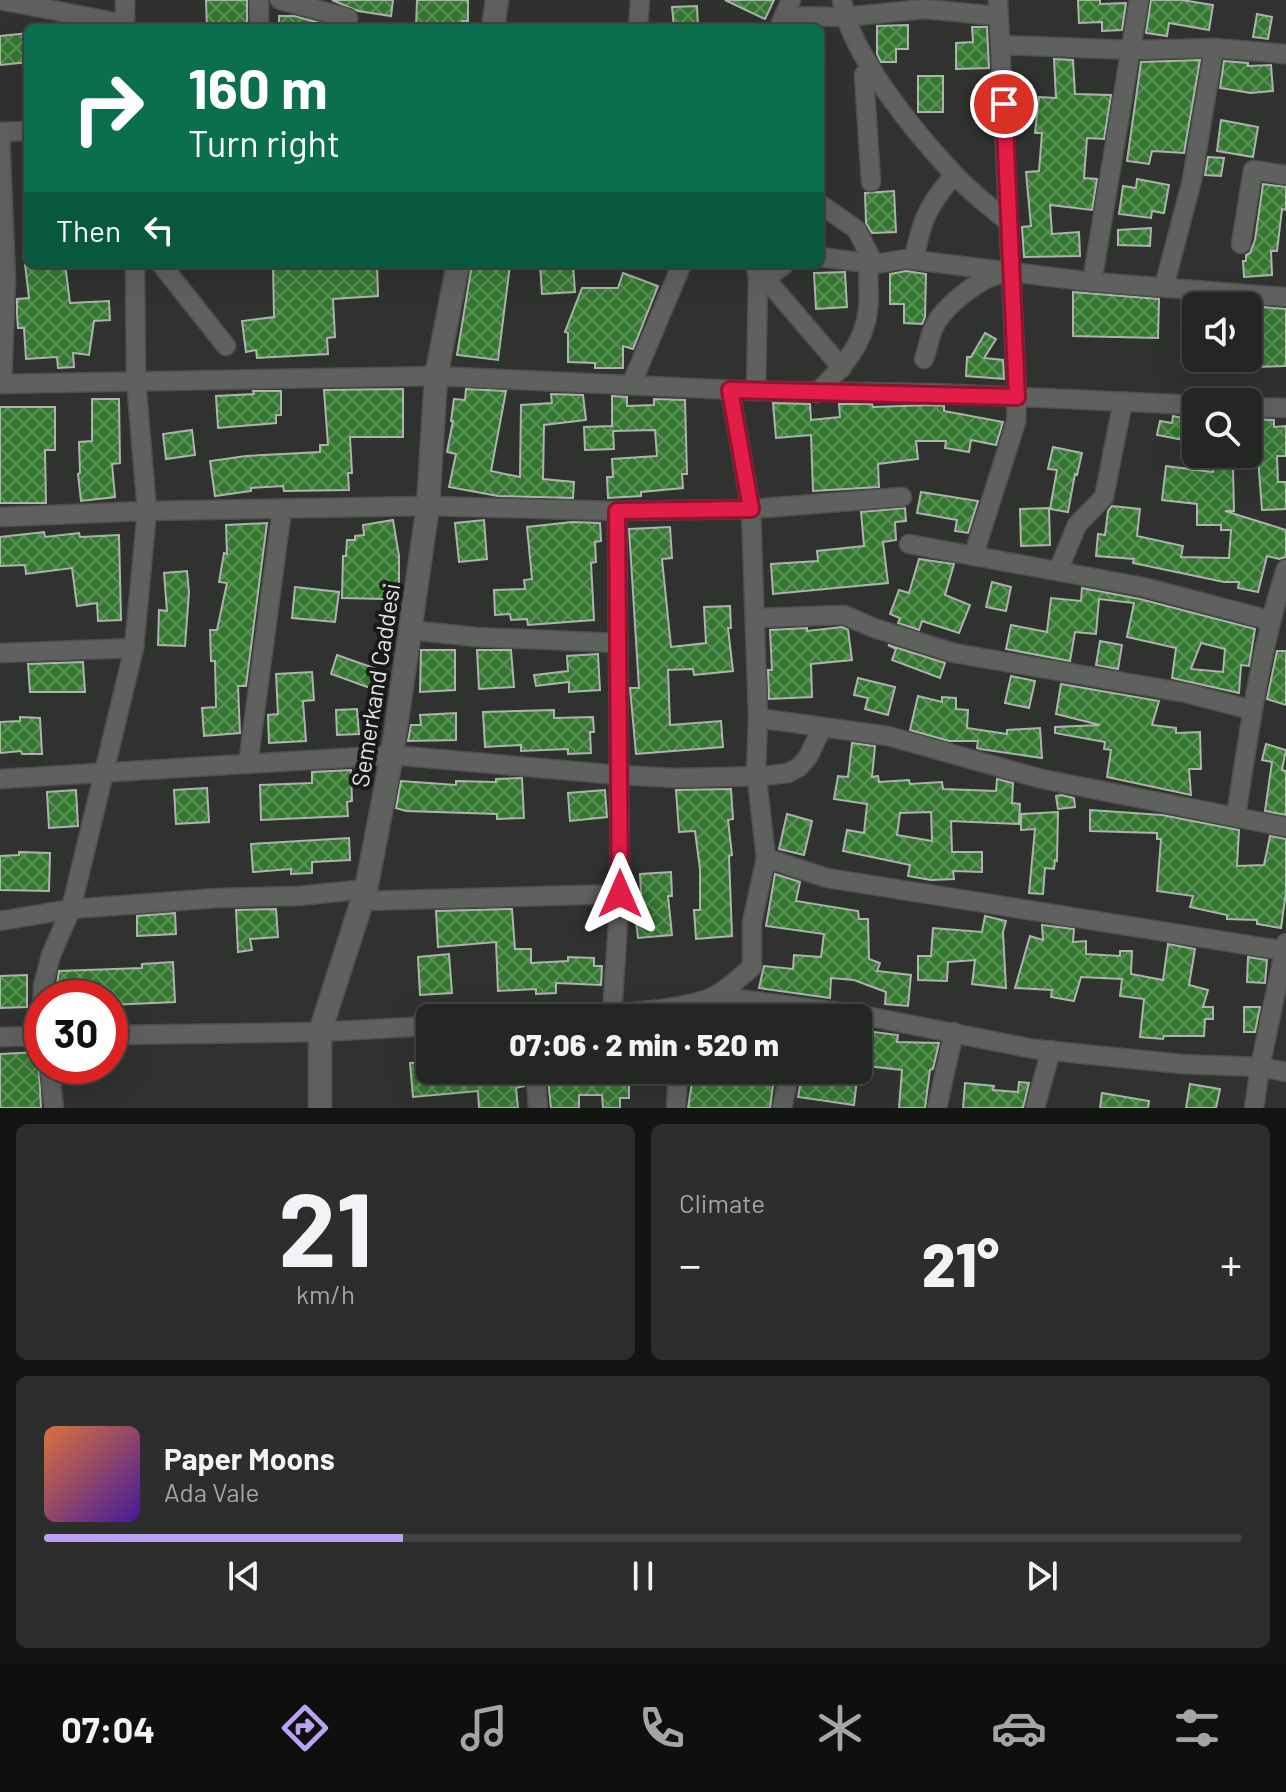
<!DOCTYPE html>
<meta charset="utf-8">
<style>
:root{--surface:#232623;--page:#2b2e2b;--text:#f1f3f6;--muted:#a3a5a6;--line:#404341;--accent:#bca0f2}
body{margin:0;font-family:Barlow,sans-serif;background:var(--page);color:var(--text);height:100vh;display:flex;flex-direction:column;font-size:30px;white-space:nowrap}
*{box-sizing:border-box;margin:0}
p{font-size:26px;color:var(--muted)}
.icon{flex:none;width:44px;height:44px;fill:none;stroke:currentColor;stroke-width:2;stroke-linecap:round;stroke-linejoin:round}
.map{position:relative;height:1108px;overflow:hidden}
.sheet{display:flex;flex-direction:column;gap:16px;padding:16px;background:#131513;flex:1}
.sheet>*{flex:none}
.banner{position:absolute;left:24px;top:24px;width:800px;height:244px;border-radius:12px;box-shadow:0 8px 32px #0002,0 0 0 2px var(--line);background:#0b6e4f;color:#fff;overflow:hidden}
.controls{position:absolute;left:1182px;top:292px;display:grid;gap:16px}
.controls a{display:grid;place-items:center;width:80px;height:80px;border-radius:12px;background:var(--surface);box-shadow:0 8px 32px #0002,0 0 0 2px var(--line);font-size:40px}
.speed{position:absolute;left:24px;top:980px;display:flex;gap:16px;font-size:40px;font-weight:700;text-align:center}
.speed>*{display:grid;place-content:center;width:104px;height:104px;border-radius:50%;background:var(--surface);box-shadow:0 8px 32px #0002,0 0 0 2px var(--line);line-height:1}
.speed .limit{border:12px solid #d22;background:#fff;color:#111}
.pin{position:absolute;display:grid;place-items:center;width:68px;height:68px;color:#fff;margin:-34px;border:4px solid #fff;border-radius:50%;box-shadow:0 2px 8px #0007}
.me{position:absolute;width:88px;margin:-44px;rotate:0deg;stroke-linejoin:round;filter:drop-shadow(0 0 6px #0008)}
.turn{display:flex;align-items:center;gap:28px;height:168px;padding:0 32px;font-size:36px}
.turn .icon{width:104px;height:104px;stroke-width:2.5}
.turn b{display:block;font-size:56px;line-height:68px}
.then{display:flex;align-items:center;height:76px;padding:0 32px;background:#0003;gap:16px;font-size:30px}
.big{font-size:60px;font-weight:800;line-height:1.1}
.sheet .card{flex:1;display:flex;flex-direction:column;justify-content:center;gap:12px;min-width:0;padding:0 28px;border-radius:12px;background:var(--page)}
.sheet .dial{align-items:center;gap:0}
.dial b{font-size:104px;line-height:1}
.song{display:flex;align-items:center;gap:24px}
.cover{width:96px;height:96px;border-radius:12px;background:linear-gradient(135deg,hsl(20 70% 55%),hsl(260 70% 35%))}
.played{height:8px;border-radius:4px;background:linear-gradient(90deg,var(--accent) 30%,var(--line) 30%)}
.keys{display:flex;justify-content:space-around;direction:ltr}
.heat{display:flex;justify-content:space-between;align-items:center;font-size:44px;direction:ltr}
.sheet .tiles{flex:1;display:grid;gap:16px;grid-template-columns:1fr 1fr}
.card:last-child{grid-column:span 2}
.trip{position:absolute;left:416px;top:1004px;width:456px;height:80px;border-radius:12px;background:var(--surface);box-shadow:0 8px 32px #0002,0 0 0 2px var(--line);font-weight:800;line-height:80px;text-align:center}
.tab-bar{display:flex;height:128px;justify-content:space-around;align-items:center;background:#0e0f0e;color:var(--muted)}
.tab-bar .icon{width:56px;height:56px}
.tab-bar .on{color:var(--accent)}
.tab-bar b{font-size:36px;color:var(--text)}
.map>svg:first-child{display:block}
.building{fill:url(#building-cross-hatch);stroke:#afb2ae;stroke-width:2;fill-rule:evenodd}
.lines{fill:none;stroke-linecap:round;stroke-linejoin:round}
.minor-casing{stroke:#4c4f4c;stroke-width:21}
.tertiary-casing{stroke:#4c4f4c;stroke-width:25}
.minor{stroke:#5e615e;stroke-width:18}
.tertiary{stroke:#5e615e;stroke-width:22}
.route-casing{stroke:#92132f;stroke-width:20}
.route{stroke:#e11d48;stroke-width:14}
.labels{text-anchor:middle;dominant-baseline:central;stroke-width:8;stroke-linejoin:round;paint-order:stroke}
.street-label{font-size:24px;fill:#e3e5e2;stroke:#181918}
</style>
<div class="map">
<svg width="1286" height="1108" viewBox="0 0 1286 1108">
<defs>
<pattern id="building-cross-hatch" width="8" height="8" patternUnits="userSpaceOnUse" patternTransform="scale(2)"><rect width="8" height="8" fill="#347830"/><path d="M0 0l8 8M0 8l8-8" fill="none" stroke="#5b9158"/></pattern>
</defs>
<rect width="100%" height="100%" fill="#2f322f"/>
<g class="building">
<polygon points="206,0 247,0 247,28 207,28"/>
<polygon points="332,0 393,0 391,16 358,11"/>
<polygon points="417,0 468,0 468,21 462,21 462,28 416,28"/>
<polygon points="725,0 774,0 765,19"/>
<polygon points="1078,0 1100,0 1100,4 1126,3 1122,30 1102,31 1102,22 1079,23"/>
<polygon points="1151,0 1182,0 1213,5 1209,30 1169,23 1167,36 1146,33"/>
<polygon points="697,6 698,28 674,28 672,7"/>
<polygon points="1257,14 1272,17 1268,39 1253,37"/>
<polygon points="279,16 294,16 339,28 279,28"/>
<polygon points="908,25 908,49 896,49 896,62 881,62 877,54 877,26"/>
<polygon points="972,27 987,27 989,68 956,69 956,43 973,42"/>
<polygon points="28,33 28,62 0,65 0,36"/>
<polygon points="1054,59 1073,60 1075,94 1111,95 1104,139 1087,138 1084,178 1097,179 1092,210 1050,205 1052,234 1079,232 1080,256 1024,257 1022,227 1031,226 1026,172 1039,171 1042,133 1035,133 1039,97 1056,98"/>
<polygon points="1200,60 1184,153 1152,151 1149,164 1127,161 1141,62"/>
<polygon points="1224,61 1248,63 1248,66 1271,65 1273,91 1251,93 1220,88"/>
<rect x="918" y="76" width="25" height="36"/>
<polygon points="1221,120 1258,127 1253,157 1217,151"/>
<polygon points="1208,157 1224,158 1221,176 1205,175"/>
<polygon points="1137,179 1169,185 1164,213 1152,211 1151,218 1119,214 1123,186 1136,188"/>
<polygon points="1263,184 1286,187 1286,210 1282,209 1277,251 1271,251 1272,275 1244,277 1243,261 1246,261 1246,255 1250,253 1255,240"/>
<polygon points="894,191 896,232 872,233 866,223 865,193"/>
<polygon points="1151,228 1150,246 1118,245 1118,230"/>
<polygon points="25,264 65,264 70,303 109,301 110,320 94,321 89,355 73,353 74,367 58,368 57,357 26,359 24,328 18,328 17,314 17,299 29,298"/>
<polygon points="273,264 377,264 378,296 333,299 335,337 327,338 328,354 257,358 256,350 246,352 242,321 274,317"/>
<polygon points="472,264 510,265 498,360 457,355"/>
<polygon points="540,264 573,264 575,292 542,294"/>
<polygon points="906,271 926,274 925,317 922,324 904,323 904,304 890,304 890,274"/>
<polygon points="845,272 847,307 816,309 814,273"/>
<polygon points="623,273 658,286 633,349 623,346 623,368 595,368 595,363 568,362 568,333 565,332 582,288 618,288"/>
<polygon points="1073,292 1159,299 1158,338 1073,336"/>
<polygon points="1250,306 1286,309 1286,366 1250,367"/>
<polygon points="985,333 996,339 984,358 1003,360 1004,379 966,376 967,357 971,357"/>
<polygon points="403,389 403,437 350,437 352,473 348,473 349,490 284,491 283,486 251,488 251,491 215,496 210,461 246,456 320,452 320,445 328,445 324,390"/>
<polygon points="466,389 506,391 491,471 520,477 521,405 552,403 551,394 583,395 586,420 544,425 543,479 574,482 573,498 498,496 449,487 456,454 447,452 453,421 451,421 454,399 465,400"/>
<polygon points="253,391 281,391 281,415 276,415 276,423 218,428 216,396 254,394"/>
<polygon points="612,396 627,397 627,406 654,405 654,399 685,400 687,474 682,474 683,488 641,492 641,496 608,498 607,477 613,477 612,459 657,456 655,430 613,431 614,449 585,450 584,427 612,426"/>
<polygon points="92,399 119,399 120,463 112,464 115,497 81,501 78,474 80,473 79,442 92,441"/>
<polygon points="773,403 810,404 811,420 840,417 839,404 872,404 873,407 933,405 944,406 944,411 1003,422 996,445 971,440 969,452 945,448 946,441 916,441 918,459 878,464 879,487 813,491 811,435 776,438"/>
<polygon points="0,407 55,407 55,450 45,450 46,503 0,503"/>
<polygon points="1173,416 1196,421 1194,442 1157,435 1160,421 1172,423"/>
<polygon points="1255,419 1274,420 1274,427 1286,426 1286,456 1277,456 1278,482 1286,482 1286,509 1262,510"/>
<polygon points="192,430 195,455 166,459 163,434"/>
<polygon points="1053,447 1082,453 1077,475 1075,474 1068,512 1050,509 1057,470 1048,469"/>
<polygon points="1166,466 1213,472 1213,469 1233,468 1234,511 1225,511 1286,530 1286,557 1279,559 1267,556 1258,592 1238,588 1239,582 1224,582 1133,563 1134,559 1096,556 1098,534 1105,535 1108,511 1112,506 1140,509 1137,536 1183,546 1181,557 1229,558 1231,530 1221,530 1221,525 1197,525 1197,504 1162,500"/>
<polygon points="921,492 978,501 968,533 955,531 957,520 917,513"/>
<polygon points="905,508 906,521 895,522 896,540 883,542 888,583 773,594 771,564 818,561 817,551 864,546 861,512"/>
<polygon points="1049,508 1050,545 1021,546 1020,509"/>
<polygon points="393,520 399,556 399,589 384,588 384,599 342,598 343,556 346,556 347,540 355,540 355,536 364,535 363,525"/>
<polygon points="484,520 487,559 459,562 455,523"/>
<polygon points="572,522 600,523 601,541 595,542 596,562 591,563 594,620 528,625 527,619 511,620 510,614 495,615 494,590 525,589 524,580 532,579 527,527"/>
<polygon points="267,523 246,686 238,686 240,733 204,736 202,708 216,707 215,661 211,661 210,630 217,630 227,583 219,582 224,553 227,554 226,525"/>
<polygon points="670,527 672,558 662,559 671,647 706,643 704,607 730,606 731,628 728,628 733,671 694,675 693,669 668,670 670,725 721,721 723,747 636,754 630,688 639,688 629,529"/>
<polygon points="44,532 45,537 79,533 80,537 119,535 121,620 98,621 97,603 77,606 72,568 26,574 25,565 0,566 0,537"/>
<polygon points="919,559 954,564 945,595 970,605 959,633 922,621 919,630 898,623 900,618 890,614 899,590 909,593"/>
<polygon points="187,571 189,592 185,646 158,645 159,610 167,611 164,573"/>
<polygon points="992,582 1011,587 1006,611 986,607"/>
<polygon points="295,587 339,592 335,622 292,618"/>
<path d="M1082 588 1140 599 1255 629 1249 666 1241 665 1239 693 1172 678 1176 648 1127 637 1134 603 1099 599 1096 634 1075 632 1070 661 1006 649 1011 625 1047 632 1051 598 1081 601ZM1201 643 1225 649 1223 672 1191 669Z"/>
<polygon points="842,627 848,630 852,660 811,664 812,697 769,699 768,670 772,670 770,630 807,628 807,631"/>
<polygon points="1100,641 1122,645 1118,669 1096,665"/>
<polygon points="888,645 945,663 940,678 892,660 896,649"/>
<polygon points="421,650 455,650 455,690 420,692"/>
<polygon points="477,650 511,650 514,687 479,689"/>
<polygon points="1277,651 1286,651 1286,705 1267,699"/>
<polygon points="598,654 600,690 569,692 569,682 536,686 534,675 568,671 567,656"/>
<polygon points="337,655 377,669 370,688 331,674"/>
<polygon points="83,662 85,692 30,692 28,664"/>
<polygon points="312,672 314,700 303,701 306,741 269,743 268,715 278,714 276,674"/>
<polygon points="1011,676 1035,681 1029,708 1005,703"/>
<polygon points="858,678 895,687 888,715 865,709 868,698 854,695"/>
<polygon points="1061,684 1159,701 1152,725 1176,728 1176,733 1200,732 1201,769 1189,769 1191,795 1107,777 1111,750 1104,749 1105,742 1055,733 1055,727 1100,725 1056,714"/>
<polygon points="918,696 942,702 942,697 956,698 956,709 968,710 967,728 1007,734 1007,730 1040,728 1042,758 980,749 977,748 978,741 949,741 910,730"/>
<polygon points="357,709 359,734 337,735 336,710"/>
<polygon points="554,710 554,718 593,717 594,732 590,732 591,753 568,754 568,749 521,751 521,745 485,747 483,712"/>
<polygon points="456,713 456,740 408,741 411,725 421,725 420,715"/>
<polygon points="20,717 40,718 42,754 22,754 21,751 0,753 0,722 20,721"/>
<path d="M852 743 875 746 872 777 878 776 879 782 909 780 910 784 942 782 943 789 996 791 997 779 1013 783 1012 803 1020 804 1019 824 951 821 952 852H982V872L953 871 954 879 931 880 908 876 910 865 843 851 847 830 864 833 867 804 834 799 838 776 848 777ZM931 812 932 841 897 835 900 813Z"/>
<polygon points="1266,744 1286,750 1282,770 1286,771 1286,815 1265,811 1272,762 1262,760"/>
<polygon points="351,770 352,801 347,802 348,816 261,820 260,785 312,783 312,772"/>
<polygon points="522,778 524,818 497,819 497,814 406,811 396,808 401,781 456,785 456,781 496,782 496,779"/>
<polygon points="207,788 209,822 176,824 174,790"/>
<polygon points="731,789 733,819 728,820 732,855 729,856 732,936 696,939 694,910 700,910 700,869 695,831 679,832 676,790"/>
<polygon points="76,790 78,826 49,828 47,792"/>
<polygon points="605,790 607,817 570,821 568,793"/>
<polygon points="1061,795 1074,798 1075,807 1058,809 1056,796"/>
<polygon points="1090,810 1162,815 1239,830 1237,866 1264,865 1270,836 1286,839 1286,892 1281,928 1257,924 1257,920 1227,919 1227,915 1190,907 1193,896 1157,891 1161,839 1157,839 1157,833 1090,831"/>
<polygon points="1058,812 1057,861 1055,860 1054,869 1045,868 1043,894 1029,893 1035,829 1021,830 1021,814"/>
<polygon points="787,814 812,821 804,855 779,849"/>
<polygon points="349,838 350,860 312,862 312,873 291,874 291,869 253,872 251,844"/>
<polygon points="19,852 50,853 49,891 0,890 0,856 19,855"/>
<polygon points="671,872 672,896 668,896 672,935 638,938 635,912 642,912 640,874"/>
<polygon points="775,874 800,882 796,901 858,911 859,919 868,919 869,959 880,963 877,971 911,975 908,1006 885,1004 886,992 854,980 831,978 830,998 759,988 764,966 793,969 794,955 821,957 824,934 766,926"/>
<polygon points="276,909 278,937 250,939 252,950 238,952 236,910"/>
<polygon points="512,909 515,949 531,949 531,963 568,961 568,957 594,958 594,966 602,966 601,985 556,983 556,993 536,994 536,989 498,991 496,942 438,947 436,911"/>
<polygon points="175,913 176,934 137,936 137,916"/>
<polygon points="985,916 1006,921 1003,932 1006,988 972,984 975,960 948,962 947,981 918,980 918,956 931,956 933,928 982,932"/>
<polygon points="1042,925 1074,929 1073,942 1086,941 1086,954 1120,956 1120,951 1132,951 1131,974 1163,980 1168,944 1195,949 1189,985 1208,990 1203,1007 1213,1007 1213,1019 1205,1019 1204,1036 1164,1036 1163,1039 1140,1037 1144,999 1120,996 1122,979 1081,977 1074,1001 1051,997 1052,990 1015,988 1030,936 1043,940"/>
<polygon points="449,954 452,993 420,995 418,957"/>
<polygon points="1248,957 1267,960 1265,983 1247,982"/>
<polygon points="173,962 175,1002 110,1005 110,998 55,998 59,971 142,968 142,964"/>
<polygon points="27,975 27,1007 0,1008 0,976"/>
<polygon points="1244,1007 1260,1007 1255,1032 1244,1032"/>
<polygon points="858,1030 898,1035 897,1042 939,1043 933,1069 930,1070 925,1108 899,1108 902,1070 858,1065"/>
<polygon points="38,1052 41,1108 0,1108 0,1054"/>
<polygon points="430,1062 430,1070 523,1070 524,1086 516,1088 518,1108 479,1108 478,1091 413,1097 410,1063"/>
<polygon points="547,1070 583,1070 583,1081 617,1079 617,1070 629,1071 629,1098 620,1098 620,1108 603,1108 602,1095 579,1095 579,1108 551,1108"/>
<polygon points="694,1070 775,1070 770,1108 688,1108"/>
<polygon points="803,1070 858,1070 854,1105 798,1097"/>
<polygon points="1019,1082 1029,1083 1023,1108 963,1108 965,1083 994,1086 993,1090 1018,1092"/>
<polygon points="1190,1084 1220,1089 1216,1108 1186,1108"/>
<polygon points="1102,1093 1149,1101 1148,1108 1100,1108"/>
</g>
<g class="lines">
<g class="minor-casing">
<g id="minor">
<polyline points="0,0 125,24"/>
<polyline points="280,0 348,18"/>
<path d="M842 0C849 53 917 135 954 174 970 192 991 207 1009 223"/>
<polyline points="784,16 844,17 925,9 998,16"/>
<polyline points="125,28 125,0"/>
<polyline points="259,28 259,0"/>
<polyline points="638,28 640,0"/>
<polyline points="779,28 791,0"/>
<polyline points="1001,45 1133,50 1214,48 1286,54"/>
<polyline points="870,67 864,75 871,182"/>
<polyline points="0,132 6,279 2,384"/>
<polyline points="0,132 28,131"/>
<polyline points="820,204 857,230 874,264"/>
<polyline points="1241,244 1253,170 1286,175"/>
<polyline points="820,257 874,264"/>
<path d="M914 260C921 220 928 206 954 175"/>
<polyline points="161,264 226,346"/>
<polyline points="755,264 758,277 756,391"/>
<polyline points="765,278 842,368"/>
<polyline points="1092,282 1139,0"/>
<polyline points="759,284 785,264"/>
<polyline points="1164,287 1192,180 1214,48"/>
<path d="M924 359C928 348 930 333 936 323 946 305 981 277 1001 274"/>
<polyline points="0,384 436,376 756,391 933,393 1196,405"/>
<polyline points="631,385 682,264"/>
<path d="M817 393C841 369 865 344 868 309 870 294 867 280 869 265L906 259 1092 282 1286 297"/>
<polyline points="1248,407 1286,408"/>
<polyline points="0,517 147,511 428,506 617,511 751,509 902,497"/>
<polyline points="909,544 1143,587 1269,620"/>
<polyline points="974,554 1016,422 1017,397 998,0"/>
<polyline points="1058,571 1077,525 1104,497 1123,401"/>
<polyline points="757,618 844,615 874,628 954,653 1186,693 1252,710"/>
<polyline points="410,630 476,637 618,643"/>
<polyline points="0,653 134,648"/>
<polyline points="758,718 888,736 1042,779 1286,827"/>
<polyline points="248,764 282,509"/>
<polyline points="0,779 392,755 619,775 675,778 762,776 788,773 799,767 808,757 822,728"/>
<path d="M1236 816C1249 732 1260 649 1286 569"/>
<polyline points="766,858 827,878 1286,951"/>
<polyline points="362,901 620,894"/>
<polyline points="0,921 71,909 218,898 299,896 366,889"/>
<polyline points="716,996 861,1015 1034,1049 1181,1064 1260,1067 1286,1072"/>
<polyline points="612,1013 620,894 617,511"/>
<path d="M552 1018C591 1014 687 1013 718 994 730 987 741 976 752 967V922L766 858 756 771 758 718 751 509 730 390"/>
<polyline points="42,1023 43,986 51,955 71,909 134,648 147,511 136,380 135,264"/>
<polyline points="110,1035 320,1032 430,1026"/>
<polyline points="0,1037 42,1036"/>
<polyline points="49,1066 54,1108"/>
<polyline points="535,1070 538,1108"/>
<polyline points="676,1108 678,1070"/>
<polyline points="782,1108 790,1070"/>
<polyline points="937,1108 954,1032"/>
<polyline points="1035,1108 1051,1050"/>
<polyline points="1254,1108 1260,1067 1286,943"/>
</g>
</g>
<g class="tertiary-casing">
<g id="tertiary">
<polyline points="493,28 497,0"/>
<polyline points="320,1108 320,1032 366,889 392,755 428,506 436,376 458,264"/>
</g>
</g>
<use href="#minor" class="minor"/>
<use href="#tertiary" class="tertiary"/>
</g>
<g class="lines">
<g class="route-casing">
<polyline id="route" points="620,894 617,511 751,509 730,390 1017,397 1004,104"/>
</g>
<use href="#route" class="route"/>
</g>
<g class="labels">
<g class="street-label">
<text transform="translate(375 685) rotate(-81)">Semerkand Caddesi</text>
</g>
</g>
</svg>
<div class="controls">
<a><svg class="icon" aria-label="sound" viewBox="0 0 24 24"><path d="M4 9h4l5-4v14l-5-4H4zM17 9q2 3 0 6"/></svg></a>
<a><svg class="icon" aria-label="search" viewBox="0 0 24 24"><circle cx="10" cy="10" r="6"/><path d="M15 15l6 6"/></svg></a>
</div>
<div class="speed"><div class="limit">30</div></div>
<div class="pin" style="left:1004px;top:104px;background:#d93025"><svg class="icon" aria-label="arrive" viewBox="0 0 24 24"><path d="M6 21V4h12l-3 4 3 4H6"/></svg></div>
<svg class="me" style="left:620px;top:894px" viewBox="-20 -20 40 40"><path d="M0-17L14 15 0 8-14 15z" fill="#e11d48" stroke="#fff" stroke-width="4"/></svg>
<div class="trip">07:06 · 2 min · 520 m</div>
<div class="banner">
<div class="turn"><svg class="icon" aria-label="right" viewBox="0 0 24 24"><path d="M7 20v-9h11M14 6l5 5-5 5"/></svg><div><b>160 m</b>Turn right</div></div>
<div class="then">Then<svg class="icon" aria-label="left" viewBox="0 0 24 24"><path d="M17 20v-9H6M10 6l-5 5 5 5"/></svg></div>
</div>
</div>
<section class="sheet">
<div class="tiles">
<div class="card dial"><b>21</b><p>km/h</p></div>
<div class="card"><p>Climate</p>
<div class="heat"><a>−</a><b class="big">21°</b><a>+</a></div>
</div>
<div class="card">
<div class="song"><i class="cover"></i><div><b>Paper Moons</b><p>Ada Vale</p></div></div>
<div class="played"></div>
<div class="keys"><svg class="icon" aria-label="previous" viewBox="0 0 24 24"><path d="M18 5L8 12l10 7zM5 5v14"/></svg><svg class="icon" aria-label="pause" viewBox="0 0 24 24"><path d="M8 5v14M16 5v14"/></svg><svg class="icon" aria-label="next" viewBox="0 0 24 24"><path d="M6 5l10 7-10 7zM19 5v14"/></svg></div>
</div>
</div>
</section>
<nav class="tab-bar">
<b>07:04</b>
<svg class="icon on" aria-label="directions" viewBox="0 0 24 24"><path d="M12 3l9 9-9 9-9-9zM9 14v-3h6M13 9l2 2-2 2"/></svg>
<svg class="icon" aria-label="music" viewBox="0 0 24 24"><path d="M9 18V5l10-2v13"/><circle cx="6" cy="18" r="3"/><circle cx="16" cy="16" r="3"/></svg>
<svg class="icon" aria-label="phone" viewBox="0 0 24 24"><path d="M5 4h4l2 5-3 2q2 4 5 5l2-3 5 2v4C11 20 4 13 5 4z"/></svg>
<svg class="icon" aria-label="climate" viewBox="0 0 24 24"><path d="M12 3v18M4 7l16 10M4 17L20 7"/></svg>
<svg class="icon" aria-label="car" viewBox="0 0 24 24"><path d="M5 17H2v-5l4-1 3-4h7l3 4 3 1v5h-3M9 17h6M6 11h13"/><circle cx="7" cy="17" r="2"/><circle cx="17" cy="17" r="2"/></svg>
<svg class="icon" aria-label="filters" viewBox="0 0 24 24"><path d="M4 7h16M4 17h16"/><circle cx="9" cy="7" r="2"/><circle cx="15" cy="17" r="2"/></svg>
</nav>
